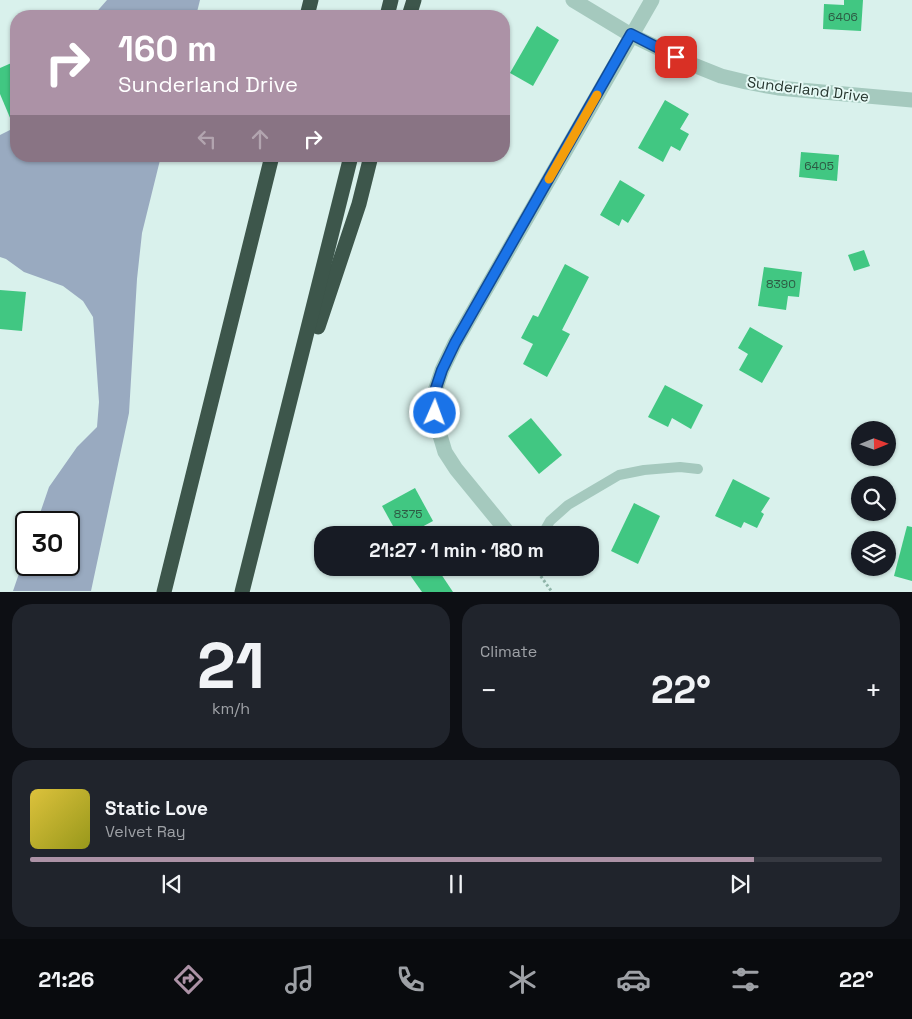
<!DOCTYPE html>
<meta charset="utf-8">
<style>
:root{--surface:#171b24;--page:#20242c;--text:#f1f3f6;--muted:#9ea1a6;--line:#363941;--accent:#ac92a6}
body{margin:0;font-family:"Space Grotesk",sans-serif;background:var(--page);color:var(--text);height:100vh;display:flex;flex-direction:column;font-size:19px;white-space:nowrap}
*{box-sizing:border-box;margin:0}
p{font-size:16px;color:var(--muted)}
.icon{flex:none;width:28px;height:28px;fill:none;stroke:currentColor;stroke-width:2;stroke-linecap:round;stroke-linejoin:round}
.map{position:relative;height:592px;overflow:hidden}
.drawer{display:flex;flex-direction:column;gap:12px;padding:12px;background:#0d0f14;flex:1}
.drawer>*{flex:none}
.guide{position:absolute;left:10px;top:10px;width:500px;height:152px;border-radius:20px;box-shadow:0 1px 4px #0004;background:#ac92a6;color:#fff;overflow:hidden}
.needle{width:32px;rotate:89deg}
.fabs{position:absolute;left:851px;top:421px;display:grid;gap:10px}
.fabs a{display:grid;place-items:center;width:45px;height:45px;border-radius:50%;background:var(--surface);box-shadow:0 1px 4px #0004;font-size:25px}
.speed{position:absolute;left:15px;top:511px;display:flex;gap:10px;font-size:25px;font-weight:700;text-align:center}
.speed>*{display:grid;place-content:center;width:65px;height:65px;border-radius:50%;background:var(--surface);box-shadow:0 1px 4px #0004;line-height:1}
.speed .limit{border:2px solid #111;border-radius:8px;background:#fff;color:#111}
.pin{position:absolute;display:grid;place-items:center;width:42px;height:42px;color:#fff;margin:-21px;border-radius:10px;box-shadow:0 2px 8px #0006}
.me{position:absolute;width:55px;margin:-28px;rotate:2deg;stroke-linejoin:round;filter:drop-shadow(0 0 4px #0008)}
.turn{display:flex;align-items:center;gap:18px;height:105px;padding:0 25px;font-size:22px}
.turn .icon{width:65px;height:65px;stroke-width:2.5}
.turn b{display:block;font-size:35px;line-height:42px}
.lanes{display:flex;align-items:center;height:48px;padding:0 25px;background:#0003;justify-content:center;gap:25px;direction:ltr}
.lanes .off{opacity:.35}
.big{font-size:38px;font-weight:600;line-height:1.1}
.drawer .widget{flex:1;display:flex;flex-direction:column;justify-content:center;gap:8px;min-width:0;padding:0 18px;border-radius:20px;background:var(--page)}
.drawer .dial{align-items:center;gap:0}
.dial b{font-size:65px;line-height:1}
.song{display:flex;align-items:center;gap:15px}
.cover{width:60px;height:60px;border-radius:8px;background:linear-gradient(135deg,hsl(50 70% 55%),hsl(60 70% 35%))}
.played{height:5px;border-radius:2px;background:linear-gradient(90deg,var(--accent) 85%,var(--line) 85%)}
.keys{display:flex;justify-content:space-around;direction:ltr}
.heat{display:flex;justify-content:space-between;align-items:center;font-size:28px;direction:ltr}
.drawer .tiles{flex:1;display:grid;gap:12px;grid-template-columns:1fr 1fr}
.widget:last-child{grid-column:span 2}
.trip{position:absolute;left:314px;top:526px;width:285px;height:50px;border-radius:20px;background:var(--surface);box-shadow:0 1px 4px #0004;font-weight:600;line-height:50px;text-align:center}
.menu{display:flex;height:80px;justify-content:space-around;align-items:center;background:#090b0e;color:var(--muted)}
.menu .icon{width:35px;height:35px}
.menu .selected{color:var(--accent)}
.menu b{font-size:22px;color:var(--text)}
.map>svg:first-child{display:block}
.green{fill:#99aac0}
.building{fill:#41c782}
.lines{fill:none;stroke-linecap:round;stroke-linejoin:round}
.path{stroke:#8fb5a9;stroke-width:3;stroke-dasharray:2.5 2.5;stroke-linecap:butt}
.lane{stroke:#a5c9be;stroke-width:10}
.street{stroke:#a5c9be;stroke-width:15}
.highway{stroke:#3d564b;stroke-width:15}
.route-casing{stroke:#114b97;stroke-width:12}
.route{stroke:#1a73e8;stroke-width:9}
.slow{stroke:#f59e0b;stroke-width:9}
.labels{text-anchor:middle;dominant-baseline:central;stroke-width:4;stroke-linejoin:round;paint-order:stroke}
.number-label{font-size:12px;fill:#2d5a43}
.street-label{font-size:15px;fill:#26352e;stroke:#e5f9f5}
</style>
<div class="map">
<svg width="912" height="592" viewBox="0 0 912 592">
<rect width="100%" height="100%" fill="#d9f1ec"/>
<g class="green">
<polygon points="107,0 200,0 196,16 93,16"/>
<polygon points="16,127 16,156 161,156 142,233 137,279 129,413 91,591 13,591 26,553 26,565 69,565 69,522 37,522 49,487 77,447 97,427 99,402 93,317 83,301 63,286 24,272 6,259 0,257 0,135"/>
</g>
<g class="building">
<polygon points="844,0 863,0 861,31 823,29 824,4 844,5"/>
<polygon points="537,26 559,40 533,86 510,73"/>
<polygon points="16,61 16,132 0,94 0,68"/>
<polygon points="665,100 689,114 680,129 689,134 680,151 671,146 663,162 638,148"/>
<polygon points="801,152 839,155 837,181 799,177"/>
<polygon points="620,180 645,195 628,223 622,219 619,226 600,215"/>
<polygon points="864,250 870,266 854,271 848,255"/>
<polygon points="565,264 589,277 562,330 570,334 547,377 523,364 533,344 521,338 533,315 538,317"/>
<polygon points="764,267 802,272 799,297 788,296 786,310 758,306"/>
<polygon points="0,290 26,292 22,331 0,329"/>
<polygon points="750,327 783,346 762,383 739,370 748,354 738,348"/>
<polygon points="665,385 703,405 691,429 672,418 668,427 648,417"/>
<polygon points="531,418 562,455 539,474 508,436"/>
<polygon points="733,479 770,498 761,512 764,514 757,528 744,522 741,528 715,516"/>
<polygon points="415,488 433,521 407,535 398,535 382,506"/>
<polygon points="634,503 660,516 638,564 611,551"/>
<polygon points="907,526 912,527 912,581 894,576"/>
<polygon points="405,568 437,568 453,592 422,592"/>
</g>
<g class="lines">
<polyline class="path" points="535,568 552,592"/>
<polyline class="lane" points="542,535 550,521 568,505 619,475 644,470 680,467 698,469"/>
<g class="street">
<polyline points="573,0 631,35 691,64 721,76 746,82 778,88 912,100"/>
<polyline points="510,535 456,469 445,452 439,432 435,413 435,391 442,370 455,343 652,0"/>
</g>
<g class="highway">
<polyline points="307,16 311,0"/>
<polyline points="387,16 391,0"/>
<polyline points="409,16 414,0"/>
<polyline points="318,327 359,204 371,156"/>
<polyline points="164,592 272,156"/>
<polyline points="242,592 351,156"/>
</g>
</g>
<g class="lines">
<g class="route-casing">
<polyline id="route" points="435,413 435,391 442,370 455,343 631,34 676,57"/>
</g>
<use href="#route" class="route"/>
<polyline class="slow" points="549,179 597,95"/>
</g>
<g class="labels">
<g class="number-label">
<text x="843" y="17">6406</text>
<text x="819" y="166">6405</text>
<text x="781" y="284">8390</text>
<text x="408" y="514">8375</text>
</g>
<g class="street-label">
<text transform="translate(808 89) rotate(7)">Sunderland Drive</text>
</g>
</g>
</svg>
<div class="fabs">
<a><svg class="needle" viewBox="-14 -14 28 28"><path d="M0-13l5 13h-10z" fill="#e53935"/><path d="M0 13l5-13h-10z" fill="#9ea1a6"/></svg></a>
<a><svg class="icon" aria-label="search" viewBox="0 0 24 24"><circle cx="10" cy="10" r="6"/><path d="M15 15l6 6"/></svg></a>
<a><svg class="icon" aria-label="layers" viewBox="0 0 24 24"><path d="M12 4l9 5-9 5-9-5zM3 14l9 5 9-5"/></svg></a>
</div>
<div class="speed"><div class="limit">30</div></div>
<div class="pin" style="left:676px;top:57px;background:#d93025"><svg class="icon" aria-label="arrive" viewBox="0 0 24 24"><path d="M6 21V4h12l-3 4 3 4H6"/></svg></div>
<svg class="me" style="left:435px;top:413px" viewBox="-20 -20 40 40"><circle r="17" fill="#1a73e8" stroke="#fff" stroke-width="3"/><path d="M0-11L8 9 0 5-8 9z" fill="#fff"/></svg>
<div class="trip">21:27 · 1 min · 180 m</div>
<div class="guide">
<div class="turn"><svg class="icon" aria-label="right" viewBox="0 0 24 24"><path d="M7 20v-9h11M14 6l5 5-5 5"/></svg><div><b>160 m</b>Sunderland Drive</div></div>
<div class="lanes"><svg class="icon off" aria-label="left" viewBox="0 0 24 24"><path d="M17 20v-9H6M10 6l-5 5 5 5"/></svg><svg class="icon off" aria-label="ahead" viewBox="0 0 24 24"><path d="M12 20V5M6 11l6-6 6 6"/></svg><svg class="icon" aria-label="right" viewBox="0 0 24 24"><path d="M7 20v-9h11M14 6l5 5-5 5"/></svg></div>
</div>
</div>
<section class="drawer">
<div class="tiles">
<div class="widget dial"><b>21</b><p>km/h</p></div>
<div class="widget"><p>Climate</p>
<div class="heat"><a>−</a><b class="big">22°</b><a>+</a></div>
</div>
<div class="widget">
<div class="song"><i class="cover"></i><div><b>Static Love</b><p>Velvet Ray</p></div></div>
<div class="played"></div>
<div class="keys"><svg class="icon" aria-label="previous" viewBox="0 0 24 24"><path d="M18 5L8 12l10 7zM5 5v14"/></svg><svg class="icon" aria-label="pause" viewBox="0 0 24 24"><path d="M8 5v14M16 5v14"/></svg><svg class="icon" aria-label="next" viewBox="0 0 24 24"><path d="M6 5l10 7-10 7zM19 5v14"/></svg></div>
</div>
</div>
</section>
<nav class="menu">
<b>21:26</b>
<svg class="icon selected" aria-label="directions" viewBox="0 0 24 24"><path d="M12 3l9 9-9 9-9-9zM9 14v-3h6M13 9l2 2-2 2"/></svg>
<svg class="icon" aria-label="music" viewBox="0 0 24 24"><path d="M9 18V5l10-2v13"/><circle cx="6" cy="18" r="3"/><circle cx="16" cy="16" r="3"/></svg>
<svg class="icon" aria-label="phone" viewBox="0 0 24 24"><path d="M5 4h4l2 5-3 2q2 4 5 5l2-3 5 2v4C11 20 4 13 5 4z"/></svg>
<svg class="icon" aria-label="climate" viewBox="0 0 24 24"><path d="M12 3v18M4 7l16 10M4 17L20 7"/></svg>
<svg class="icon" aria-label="car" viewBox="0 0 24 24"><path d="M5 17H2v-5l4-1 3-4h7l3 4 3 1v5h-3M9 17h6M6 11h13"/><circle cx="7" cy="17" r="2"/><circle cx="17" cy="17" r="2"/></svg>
<svg class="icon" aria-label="filters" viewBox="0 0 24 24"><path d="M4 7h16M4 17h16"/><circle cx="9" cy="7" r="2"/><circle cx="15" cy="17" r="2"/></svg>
<b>22°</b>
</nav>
